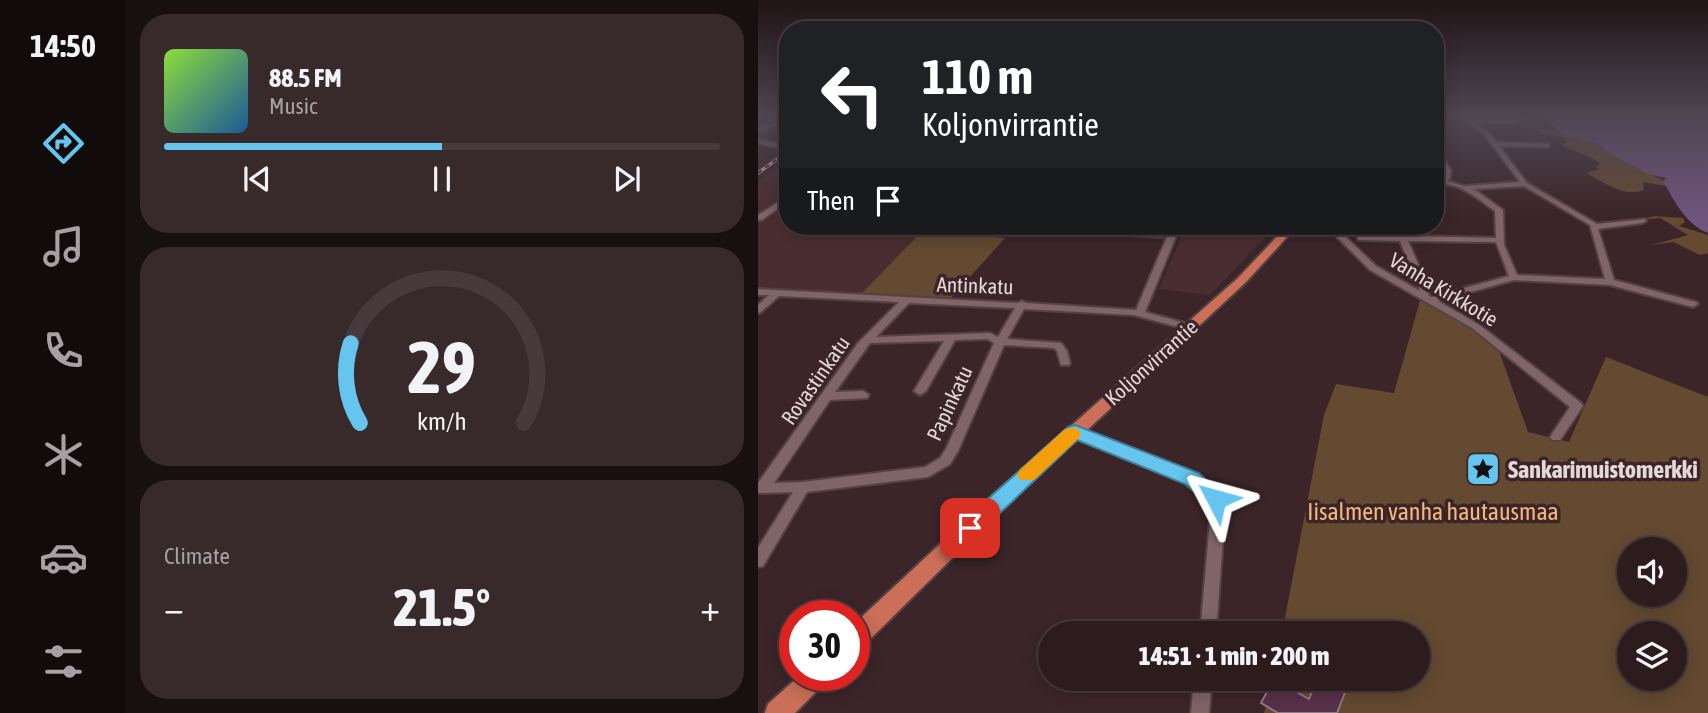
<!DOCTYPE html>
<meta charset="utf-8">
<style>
:root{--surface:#2c1c1e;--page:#38292b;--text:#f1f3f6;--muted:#a6a1a4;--line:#483a3c;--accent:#65c5ef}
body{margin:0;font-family:"Asap Condensed",sans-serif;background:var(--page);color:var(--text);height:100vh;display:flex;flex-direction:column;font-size:26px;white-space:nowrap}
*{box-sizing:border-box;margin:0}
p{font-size:23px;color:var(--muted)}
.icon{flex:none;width:38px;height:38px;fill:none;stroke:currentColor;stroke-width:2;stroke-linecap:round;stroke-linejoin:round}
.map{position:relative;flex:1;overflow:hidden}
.details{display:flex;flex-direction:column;gap:14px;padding:14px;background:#180f10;width:632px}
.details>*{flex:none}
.hud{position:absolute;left:21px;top:21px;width:665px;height:214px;border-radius:28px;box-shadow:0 4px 18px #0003,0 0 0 2px var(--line);background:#202124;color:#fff;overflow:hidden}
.fabs{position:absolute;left:859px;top:537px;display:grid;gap:14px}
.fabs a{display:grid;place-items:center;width:70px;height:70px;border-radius:50%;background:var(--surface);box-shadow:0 4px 18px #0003,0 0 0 2px var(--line);font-size:35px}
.speed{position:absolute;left:21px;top:600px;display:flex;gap:14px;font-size:35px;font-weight:700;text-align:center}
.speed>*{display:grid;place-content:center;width:91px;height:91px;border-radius:50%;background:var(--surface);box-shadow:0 4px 18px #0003,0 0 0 2px var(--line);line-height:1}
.speed .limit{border:10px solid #d22;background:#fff;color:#111}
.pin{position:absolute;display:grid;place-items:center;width:60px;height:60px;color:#fff;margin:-30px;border-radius:14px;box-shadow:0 4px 10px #0006}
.me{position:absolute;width:77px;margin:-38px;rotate:309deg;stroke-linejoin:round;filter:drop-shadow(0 0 5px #0008)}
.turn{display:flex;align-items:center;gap:24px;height:147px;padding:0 28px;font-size:32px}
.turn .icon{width:91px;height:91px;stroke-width:2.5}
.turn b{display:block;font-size:49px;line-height:60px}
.then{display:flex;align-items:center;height:66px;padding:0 28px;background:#0003;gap:14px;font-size:26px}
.big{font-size:52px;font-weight:800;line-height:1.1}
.details .widget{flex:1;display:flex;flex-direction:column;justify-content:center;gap:10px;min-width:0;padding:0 24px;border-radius:28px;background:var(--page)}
.details .dial{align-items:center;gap:0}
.dial svg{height:182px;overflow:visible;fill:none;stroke:var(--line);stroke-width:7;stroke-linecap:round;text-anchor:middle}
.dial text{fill:var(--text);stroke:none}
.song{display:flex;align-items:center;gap:21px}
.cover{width:84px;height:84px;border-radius:10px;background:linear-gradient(135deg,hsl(90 70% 55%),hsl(210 70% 35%))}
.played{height:7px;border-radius:4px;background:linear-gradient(90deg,var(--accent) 50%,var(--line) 50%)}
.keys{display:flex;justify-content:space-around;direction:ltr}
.heat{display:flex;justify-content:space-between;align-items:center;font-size:38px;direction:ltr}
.trip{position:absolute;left:280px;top:621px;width:392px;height:70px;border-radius:35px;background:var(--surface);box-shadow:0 4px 18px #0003,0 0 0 2px var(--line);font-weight:800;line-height:70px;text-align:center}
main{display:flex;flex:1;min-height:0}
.dock{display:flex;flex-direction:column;width:126px;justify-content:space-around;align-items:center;background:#120b0c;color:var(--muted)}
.dock .icon{width:49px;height:49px}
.dock .on{color:var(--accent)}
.dock b{font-size:32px;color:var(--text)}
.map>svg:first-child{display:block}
.built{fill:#4a2d31}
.green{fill:#634a31;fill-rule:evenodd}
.water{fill:#6f547d}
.building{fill:#5a304b;stroke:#917987;stroke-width:2}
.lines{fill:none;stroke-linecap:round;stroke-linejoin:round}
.minor-casing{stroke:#554245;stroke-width:4}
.major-casing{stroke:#554245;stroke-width:4}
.minor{fill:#7f6468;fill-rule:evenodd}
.major{fill:#cb6f58;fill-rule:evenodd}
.rail-casing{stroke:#bfafb1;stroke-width:3.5}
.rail{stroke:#3b2528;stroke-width:2;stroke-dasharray:4.5;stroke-linecap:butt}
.route{fill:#65c5ef;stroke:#42809b;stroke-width:2}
.slow{fill:#f59e0b}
.labels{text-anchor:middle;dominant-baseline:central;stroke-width:7;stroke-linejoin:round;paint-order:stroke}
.street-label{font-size:21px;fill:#e6d7d9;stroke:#3b2528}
.near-poi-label{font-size:24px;font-weight:bold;fill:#e6d7d9;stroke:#3b2528;text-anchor:start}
.near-park-label{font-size:24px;fill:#f4b87d;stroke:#3b2528}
</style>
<main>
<nav class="dock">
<b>14:50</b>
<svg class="icon on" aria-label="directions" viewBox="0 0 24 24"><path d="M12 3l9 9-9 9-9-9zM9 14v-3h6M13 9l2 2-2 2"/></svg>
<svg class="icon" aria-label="music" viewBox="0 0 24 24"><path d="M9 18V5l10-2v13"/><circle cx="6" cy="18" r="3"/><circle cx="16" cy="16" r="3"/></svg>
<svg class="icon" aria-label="phone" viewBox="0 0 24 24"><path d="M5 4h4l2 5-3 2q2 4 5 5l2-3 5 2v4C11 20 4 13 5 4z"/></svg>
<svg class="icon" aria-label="climate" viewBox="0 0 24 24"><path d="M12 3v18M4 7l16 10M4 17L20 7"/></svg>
<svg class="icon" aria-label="car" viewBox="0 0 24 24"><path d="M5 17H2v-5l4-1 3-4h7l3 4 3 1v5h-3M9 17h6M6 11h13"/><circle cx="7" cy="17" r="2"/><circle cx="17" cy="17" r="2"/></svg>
<svg class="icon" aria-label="filters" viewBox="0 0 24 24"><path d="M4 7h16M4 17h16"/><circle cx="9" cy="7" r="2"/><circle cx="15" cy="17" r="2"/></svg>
</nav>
<section class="details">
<div class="widget">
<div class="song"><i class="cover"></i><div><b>88.5 FM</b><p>Music</p></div></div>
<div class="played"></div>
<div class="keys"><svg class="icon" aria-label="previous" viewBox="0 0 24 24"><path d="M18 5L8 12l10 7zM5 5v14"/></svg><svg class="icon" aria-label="pause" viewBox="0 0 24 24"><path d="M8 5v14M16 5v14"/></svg><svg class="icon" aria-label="next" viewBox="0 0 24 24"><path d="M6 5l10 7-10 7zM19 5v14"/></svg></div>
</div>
<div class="widget dial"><svg viewBox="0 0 100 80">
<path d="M14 69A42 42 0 1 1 86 69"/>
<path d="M14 69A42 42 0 0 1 10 34" stroke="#65c5ef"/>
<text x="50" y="56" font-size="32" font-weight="700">29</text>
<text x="50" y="72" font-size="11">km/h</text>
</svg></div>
<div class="widget"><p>Climate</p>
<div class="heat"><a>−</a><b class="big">21.5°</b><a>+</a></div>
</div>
</section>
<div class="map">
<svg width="951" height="713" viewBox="0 0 951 713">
<rect width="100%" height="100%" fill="#3b2528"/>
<g class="built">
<polygon points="30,157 30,193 0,213 0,182"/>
<polygon points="30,202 30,226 169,226 103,294 0,290 0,219"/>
<polygon points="428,226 518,226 452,295 401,289"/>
</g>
<g class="green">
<path d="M776 128 799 131 844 145V150L906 181 908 186 885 182 886 190C867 198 845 182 828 173L842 169 838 167 842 164 840 161 803 145 809 142 806 137 784 135Z"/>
<polygon points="896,216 925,218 927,222 921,226 950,235 950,253 942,255 915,242 894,245 930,235 902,218 883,220"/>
<polygon points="169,226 227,226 219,236 247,238 192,299 103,294"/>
<path d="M663 297 711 325 741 351 770 432 811 442 848 357 950 397V713H506L515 679H660V634L524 633 566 415 578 384 636 393ZM872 550H917V595H872ZM872 634H917V679H872Z"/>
</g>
<path class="water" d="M785 116H950V233C927 224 916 200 905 181L908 178 893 175 845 150 842 144 803 134Z"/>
<polygon class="building" points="516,679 551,699 559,679 567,679 588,690 579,713 520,713 503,703"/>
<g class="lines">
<g class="minor-casing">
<g id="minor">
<path d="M703 116H709L713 119 761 120 759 123H717L730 132 738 142 791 144V146L789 147 741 146 769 183 839 224 887 219 888 221 884 223 840 229 856 280 938 302 940 304 935 307 852 285 756 280 680 301 720 324 823 403 825 406 802 440H794L792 437 812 407 714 328 612 270 568 226H576L618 266 662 291 642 241 603 240H600V236H640L636 226H644L648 236 738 238 737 211C722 200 697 179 677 185V181L686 177C688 166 677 157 677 145L680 147 693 171 692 178 689 181 706 186 762 182 726 134ZM766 186 832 225 847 279 759 275 746 245 745 210 716 189ZM650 241 738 242 751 276 673 297 670 295 672 291Z"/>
<polygon points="30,117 30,121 0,132 0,128"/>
<polygon points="0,139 30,146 30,150 0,143"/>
<polygon points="30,196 30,201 4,220 0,220 0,215"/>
<path d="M233 226H277L411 233 414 226H422L387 312 434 325 436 327 431 330 376 315 266 309 249 339 303 343 309 351 312 363 311 365H303L299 351 296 348 246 345 200 451 192 464 170 477 49 492 5 566 0 567V548L35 492 0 493V483L100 343 141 302 21 296 3 312 0 313V305L11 295H0V289L260 303 264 301 268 303 378 310 409 237 237 228ZM151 303 257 308 240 337 232 333 118 337ZM230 339 236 343 188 449 182 458 167 467 45 482 16 483 72 400 109 398 111 395 105 391 77 392 112 343 186 341 156 391 162 395 168 391 197 340Z"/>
<polygon points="317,427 439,475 462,491 467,509 458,634 442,634 453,509 451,498 429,483 313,434 311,431 313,428"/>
<polygon points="436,679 454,679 451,713 433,713"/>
</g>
</g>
<g class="major-casing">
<g id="major">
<polygon points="529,226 539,226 488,282 238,515 104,647 96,650 96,624 224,505 480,278"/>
<polygon points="41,676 70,676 66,684 37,713 7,713 10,704"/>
</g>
</g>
<use href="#minor" class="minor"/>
<use href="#major" class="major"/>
<g class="rail-casing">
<polyline id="rail" points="0,173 30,151"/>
</g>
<use href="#rail" class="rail"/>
</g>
<linearGradient id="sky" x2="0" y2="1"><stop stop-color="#201416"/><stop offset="0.54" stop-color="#4f4653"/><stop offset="1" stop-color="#4f4653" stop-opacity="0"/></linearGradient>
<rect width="951" height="216" fill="url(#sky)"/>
<polygon class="route" points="317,425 441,473 469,499 466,505 451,505 427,484 319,440 220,534 212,537 204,534 201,528 204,522 310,427"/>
<polygon class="slow" points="314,428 320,429 323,434 320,439 276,480 262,480 259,475 262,470 307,429"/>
<defs>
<g id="sight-square" transform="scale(1.75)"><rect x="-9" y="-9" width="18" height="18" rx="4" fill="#65c5ef" stroke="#3b2528"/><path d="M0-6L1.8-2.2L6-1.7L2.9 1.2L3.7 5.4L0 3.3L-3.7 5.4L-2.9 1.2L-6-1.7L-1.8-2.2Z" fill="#111"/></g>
</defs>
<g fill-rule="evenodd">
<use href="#sight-square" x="725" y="469"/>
</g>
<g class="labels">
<g class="street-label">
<text transform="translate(217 285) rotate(2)">Antinkatu</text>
<text transform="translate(686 289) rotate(31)">Vanha Kirkkotie</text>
<text transform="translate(393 362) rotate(-42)">Koljonvirrantie</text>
<text transform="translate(57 380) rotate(-55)">Rovastinkatu</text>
<text transform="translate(191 403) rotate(-65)">Papinkatu</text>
</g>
<g class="near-poi-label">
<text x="750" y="469">Sankarimuistomerkki</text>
</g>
<g class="near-park-label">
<text x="675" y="511">Iisalmen vanha hautausmaa</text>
</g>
</g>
</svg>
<div class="fabs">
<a><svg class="icon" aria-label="sound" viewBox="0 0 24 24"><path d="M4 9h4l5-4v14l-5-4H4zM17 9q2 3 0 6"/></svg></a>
<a><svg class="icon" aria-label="layers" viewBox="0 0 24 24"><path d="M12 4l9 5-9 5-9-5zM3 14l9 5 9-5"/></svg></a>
</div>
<div class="speed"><div class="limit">30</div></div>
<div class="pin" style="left:212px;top:528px;background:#d93025"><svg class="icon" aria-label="arrive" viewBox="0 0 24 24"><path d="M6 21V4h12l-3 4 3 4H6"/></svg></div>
<svg class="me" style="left:458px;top:499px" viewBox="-20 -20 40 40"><path d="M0-17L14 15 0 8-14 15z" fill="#65c5ef" stroke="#fff" stroke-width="4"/></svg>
<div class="trip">14:51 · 1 min · 200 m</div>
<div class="hud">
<div class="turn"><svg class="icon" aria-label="left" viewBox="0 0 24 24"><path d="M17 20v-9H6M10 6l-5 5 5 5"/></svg><div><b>110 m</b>Koljonvirrantie</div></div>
<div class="then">Then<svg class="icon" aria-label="arrive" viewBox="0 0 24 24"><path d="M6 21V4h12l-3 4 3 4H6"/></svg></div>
</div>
</div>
</main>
